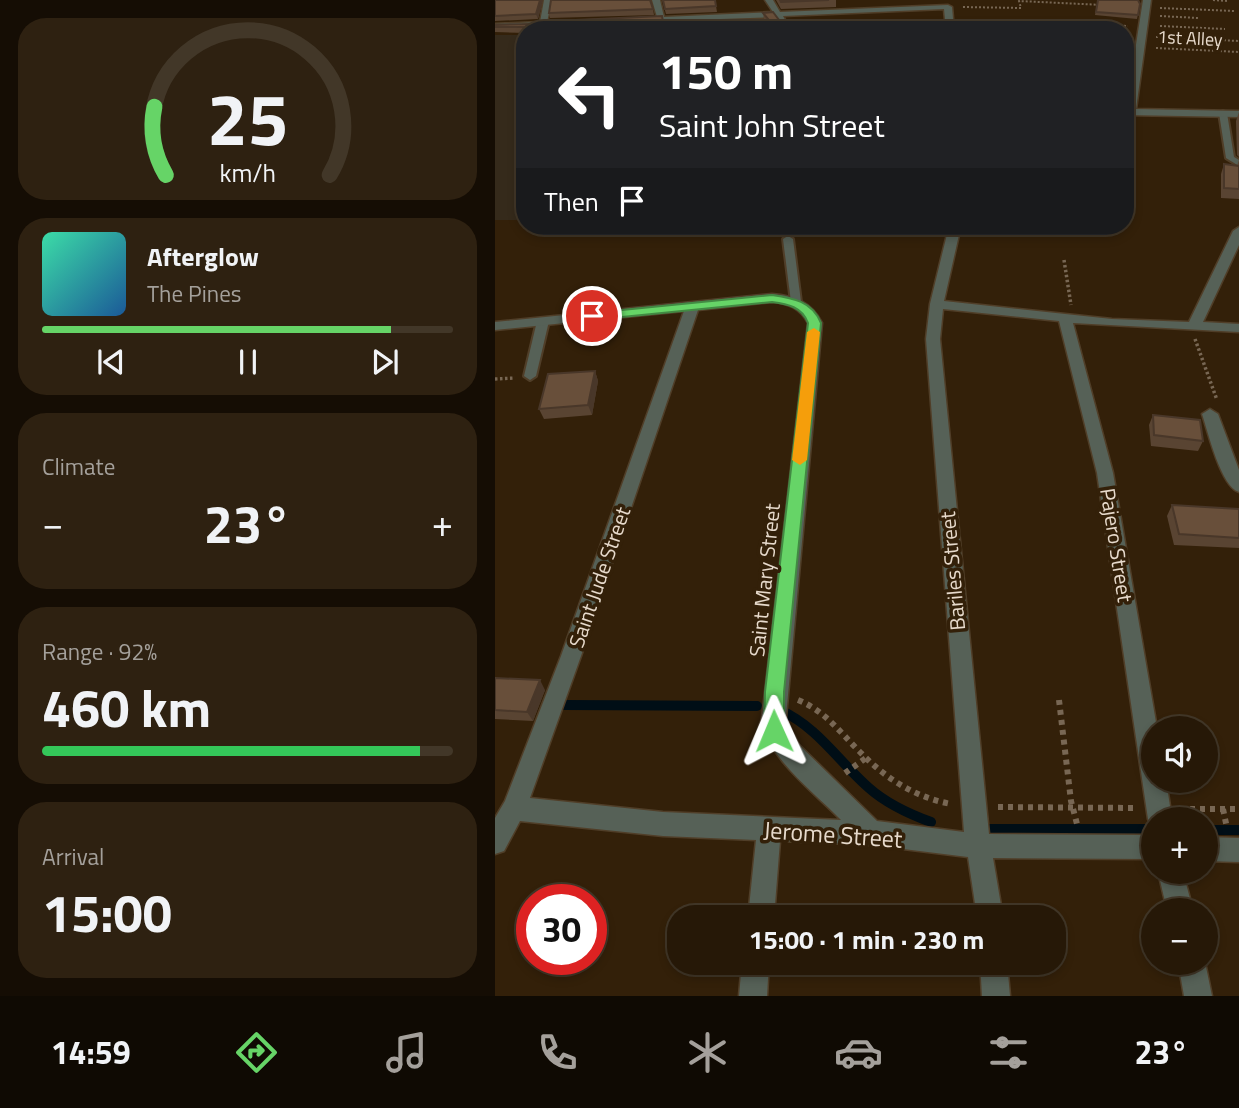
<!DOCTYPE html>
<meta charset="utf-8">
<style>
:root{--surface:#261807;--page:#2e2111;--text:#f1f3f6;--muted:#a4a09b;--line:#423728;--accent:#66d467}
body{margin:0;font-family:"Titillium Web",sans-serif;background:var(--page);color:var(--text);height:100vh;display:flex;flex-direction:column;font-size:26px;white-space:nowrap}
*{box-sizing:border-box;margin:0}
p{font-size:23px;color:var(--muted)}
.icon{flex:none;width:38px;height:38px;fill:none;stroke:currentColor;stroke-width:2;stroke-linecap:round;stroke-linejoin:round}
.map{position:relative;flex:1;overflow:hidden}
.panel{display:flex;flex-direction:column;gap:18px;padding:18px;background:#150d04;width:495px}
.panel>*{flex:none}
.top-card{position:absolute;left:21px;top:21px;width:618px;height:214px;border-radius:28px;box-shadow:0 4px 10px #0003,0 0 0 2px var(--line);background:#202124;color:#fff;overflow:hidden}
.controls{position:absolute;left:646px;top:716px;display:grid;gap:14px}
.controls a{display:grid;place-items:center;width:77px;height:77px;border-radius:50%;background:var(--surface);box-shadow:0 4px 10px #0003,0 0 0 2px var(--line);font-size:35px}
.speed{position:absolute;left:21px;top:884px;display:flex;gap:14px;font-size:35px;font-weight:700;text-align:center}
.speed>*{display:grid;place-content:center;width:91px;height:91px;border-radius:50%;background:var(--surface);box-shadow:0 4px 10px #0003,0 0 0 2px var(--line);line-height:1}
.speed .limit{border:10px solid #d22;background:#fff;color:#111}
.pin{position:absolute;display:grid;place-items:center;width:60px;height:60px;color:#fff;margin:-30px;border:4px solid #fff;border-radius:50%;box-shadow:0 2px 7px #0007}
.me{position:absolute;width:77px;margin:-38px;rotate:359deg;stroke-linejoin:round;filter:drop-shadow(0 0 5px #0008)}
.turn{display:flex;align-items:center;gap:24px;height:147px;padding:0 28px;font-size:32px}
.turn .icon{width:91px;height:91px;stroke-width:2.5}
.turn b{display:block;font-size:49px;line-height:60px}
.then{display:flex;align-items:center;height:66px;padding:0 28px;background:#0003;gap:14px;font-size:26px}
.big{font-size:52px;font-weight:700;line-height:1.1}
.panel .card{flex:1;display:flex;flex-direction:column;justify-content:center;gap:10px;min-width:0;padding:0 24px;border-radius:28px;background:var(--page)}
.panel .dial{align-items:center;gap:0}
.dial svg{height:182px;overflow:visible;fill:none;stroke:var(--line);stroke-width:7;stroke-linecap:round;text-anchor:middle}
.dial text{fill:var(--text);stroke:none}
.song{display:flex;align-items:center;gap:21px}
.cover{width:84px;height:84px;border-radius:10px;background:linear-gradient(135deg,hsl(160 70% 55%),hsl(210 70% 35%))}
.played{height:7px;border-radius:4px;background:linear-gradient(90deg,var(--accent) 85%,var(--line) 85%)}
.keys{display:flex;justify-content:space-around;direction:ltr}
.heat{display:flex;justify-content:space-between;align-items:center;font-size:38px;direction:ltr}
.charge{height:10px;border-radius:5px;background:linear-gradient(90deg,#34c759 92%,var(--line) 0)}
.trip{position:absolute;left:172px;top:905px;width:399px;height:70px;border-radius:28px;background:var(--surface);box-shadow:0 4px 10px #0003,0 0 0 2px var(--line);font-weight:700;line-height:70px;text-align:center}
.menu{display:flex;height:112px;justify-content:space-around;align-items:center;background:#0f0a03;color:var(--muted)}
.menu .icon{width:49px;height:49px}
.menu .active{color:var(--accent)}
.menu b{font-size:32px;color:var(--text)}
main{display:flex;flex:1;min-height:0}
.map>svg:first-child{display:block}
.industrial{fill:#352a1b}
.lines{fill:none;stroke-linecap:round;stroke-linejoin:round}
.stream{stroke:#000e16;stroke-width:10}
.lane-casing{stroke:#503e28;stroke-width:4}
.street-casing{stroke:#503e28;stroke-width:3}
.path-far2{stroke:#786754;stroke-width:2;stroke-dasharray:2 2;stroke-linecap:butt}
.path-far1{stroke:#786754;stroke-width:3.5;stroke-dasharray:2.5 2.5;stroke-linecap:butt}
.path{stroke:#786754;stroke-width:6;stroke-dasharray:5 5;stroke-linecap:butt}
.lane{fill:#566157;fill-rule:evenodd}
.street{fill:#566157;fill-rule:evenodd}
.wall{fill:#594432}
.shaded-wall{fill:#493729}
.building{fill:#684f3a;stroke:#493729;stroke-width:2}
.route{fill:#66d467;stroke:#428a43;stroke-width:2}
.slow{fill:#f59e0b}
.labels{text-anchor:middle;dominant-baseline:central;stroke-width:7;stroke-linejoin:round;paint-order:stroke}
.far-street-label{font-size:18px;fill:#e7dacc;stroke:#332009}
.street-label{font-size:21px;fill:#e7dacc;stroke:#332009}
.near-street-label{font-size:24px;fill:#e7dacc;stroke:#332009}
</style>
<main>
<section class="panel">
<div class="card dial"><svg viewBox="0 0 100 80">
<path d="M14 69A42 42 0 1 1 86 69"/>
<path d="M14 69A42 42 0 0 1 9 39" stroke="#66d467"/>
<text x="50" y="56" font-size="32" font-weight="700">25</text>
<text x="50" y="72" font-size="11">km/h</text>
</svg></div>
<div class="card">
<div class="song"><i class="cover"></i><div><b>Afterglow</b><p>The Pines</p></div></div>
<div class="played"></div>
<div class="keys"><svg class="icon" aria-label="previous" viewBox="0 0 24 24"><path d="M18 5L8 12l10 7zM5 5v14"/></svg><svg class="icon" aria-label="pause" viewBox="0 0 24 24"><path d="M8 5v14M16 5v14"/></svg><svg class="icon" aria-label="next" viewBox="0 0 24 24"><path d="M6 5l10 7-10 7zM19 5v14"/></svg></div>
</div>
<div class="card"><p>Climate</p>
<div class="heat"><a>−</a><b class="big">23°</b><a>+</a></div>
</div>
<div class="card"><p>Range · 92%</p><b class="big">460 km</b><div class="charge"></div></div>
<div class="card"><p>Arrival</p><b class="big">15:00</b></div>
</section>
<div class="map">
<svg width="744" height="996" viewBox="0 0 744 996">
<rect width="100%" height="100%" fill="#332009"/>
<rect class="industrial" x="0" y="35" width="30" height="185"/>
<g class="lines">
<g class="stream">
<polyline points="69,705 262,706"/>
<path d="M285 710C324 728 343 761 374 788 392 804 414 814 436 822"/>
<polyline points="490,829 657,829"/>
<polyline points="710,830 744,830"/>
</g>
<g class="lane-casing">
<g id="lane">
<polygon points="728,111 732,113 739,157 744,160 744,166 731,158 724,113"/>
<polygon points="293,236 298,239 306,302 301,305 296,302 288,239"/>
<polygon points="48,318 54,321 41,376 35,380 29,376 42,321"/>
</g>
</g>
<g class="street-casing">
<g id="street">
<polygon points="49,0 57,0 52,22 102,20 106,22 0,28 0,24 45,22"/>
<polygon points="157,0 165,0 169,17 278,12 270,0 278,0 285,12 453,5 457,7 459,30 451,30 449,9 288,16 294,27 342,25 346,27 342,29 289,30 280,17 141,22 144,18 162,17"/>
<polygon points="648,0 656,0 641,109 744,111 744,117 630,115"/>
<path d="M454 226H466L449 301 617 319 694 322 738 231 744 227V245L708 322 744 324V332L578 323 618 473 662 728H658V780H671L677 819H658V828L653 819 602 473 564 321 448 309 445 339 494 834 658 835V859L498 858 508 917H482L473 857 376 845 285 841 279 917H253L261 840 168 836 25 821 9 851 0 854V818L10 801 66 656 189 311 0 330V322L277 294C300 296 316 302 327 323L290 728 296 737 382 821 469 832 431 339 435 304ZM277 302C293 303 305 308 313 323L267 718C269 755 320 793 346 820L168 812 35 798 86 656 203 310Z"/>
<path d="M715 409 723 414 744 470V492C726 487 713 432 707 414Z"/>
<polygon points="710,837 744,838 744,862 710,861"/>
<polygon points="663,872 688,872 698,910 672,910"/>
<polygon points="247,962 274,962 272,996 244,996"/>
<polygon points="485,962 512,962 515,996 487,996"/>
<polygon points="683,962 710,962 717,996 689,996"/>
</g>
</g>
<g class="path-far2">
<polyline points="718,0 732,1"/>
<polyline points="468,7 526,8 524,1 608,5"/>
<polyline points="665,8 740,11"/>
<polyline points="665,16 703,18"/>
<polyline points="557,22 633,26"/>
<polyline points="665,26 730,29"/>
<polyline points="661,37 744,41"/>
<polyline points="661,48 744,52"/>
</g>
<g class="path-far1">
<polyline points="569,260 576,305"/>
<polyline points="700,339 722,400"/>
<polyline points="0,379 20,378"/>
</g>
<g class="path">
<path d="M303 700C330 711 344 731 364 751 390 778 419 797 456 804"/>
<polyline points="564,700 576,801 582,824"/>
<polyline points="350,773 371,758"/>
<polyline points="503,807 641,808"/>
<polyline points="685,809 744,809"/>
<polyline points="728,809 732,828"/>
</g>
<use href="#lane" class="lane"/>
<use href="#street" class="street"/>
</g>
<g class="wall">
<polygon points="0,0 48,0 43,19 0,21"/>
<polygon points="167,0 220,0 222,12 171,14"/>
<polygon points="281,0 341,0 341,7 286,9"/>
<polygon points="603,0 645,4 642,19 600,15"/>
<polygon points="158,9 159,15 55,18 54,13"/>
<polygon points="268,13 289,30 276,30 269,20"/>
<polygon points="34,24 36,29 30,30 30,33 0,32 0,25"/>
<polygon points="744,112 744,157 742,155 741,121"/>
<polygon points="744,160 744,199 726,198 726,174 729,164 742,166"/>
<polygon points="100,371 103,381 97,415 49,419 44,409"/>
<polygon points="658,415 708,441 703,451 656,446 654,425"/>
<polygon points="677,505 744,509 744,548 679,545 672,516"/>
<polygon points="0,678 50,690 38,721 0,719"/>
</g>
<g class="shaded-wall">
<polygon points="45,0 48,0 43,19 41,14"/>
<polygon points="168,22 170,29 78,30 77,29"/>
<polygon points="34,24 36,29 31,30 30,27"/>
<polygon points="100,371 103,381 97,415 93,405"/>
<polygon points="45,680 50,690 38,721 32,712"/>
</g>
<g class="building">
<polygon points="0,0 45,0 41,14 0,16"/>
<polygon points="56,0 155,0 158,9 54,13"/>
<polygon points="168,0 220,0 221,6 170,9"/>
<polygon points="285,0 334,0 286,2"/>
<polygon points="603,0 643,0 645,4 643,15 601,12"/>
<polygon points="278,12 287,24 289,30 282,30 268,13"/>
<polygon points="167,16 168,22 77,29 81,20"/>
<polygon points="34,24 30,27 0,27 0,25"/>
<polygon points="729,164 744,166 744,189 729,188"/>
<polygon points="100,371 93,405 44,409 53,374"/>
<polygon points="658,415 705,420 708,441 659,435"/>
<polygon points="677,505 744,509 744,538 684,534"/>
<polygon points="0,678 45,680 32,712 0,710"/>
</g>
<path class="route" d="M277 295C298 298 317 301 326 323L289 692V731L286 737 279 740 272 737 269 731 270 692 313 323C307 307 293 304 277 302L97 320 91 316 97 313Z"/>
<polygon class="slow" points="319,328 325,332 312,460 305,465 297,460 312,332"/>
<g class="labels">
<g class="far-street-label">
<text transform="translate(695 38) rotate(3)">1st Alley</text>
</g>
<g class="street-label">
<text transform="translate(622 545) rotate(81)">Pajero Street</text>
<text transform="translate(457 571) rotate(-95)">Bariles Street</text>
<text transform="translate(104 577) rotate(-71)">Saint Jude Street</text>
<text transform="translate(269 580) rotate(-84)">Saint Mary Street</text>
</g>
<g class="near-street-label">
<text transform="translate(338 834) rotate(4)">Jerome Street</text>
</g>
</g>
</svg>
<div class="controls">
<a><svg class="icon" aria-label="sound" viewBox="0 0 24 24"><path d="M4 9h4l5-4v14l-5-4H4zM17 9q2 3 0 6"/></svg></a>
<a>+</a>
<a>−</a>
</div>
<div class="speed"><div class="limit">30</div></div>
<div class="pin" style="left:97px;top:316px;background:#d93025"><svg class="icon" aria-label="arrive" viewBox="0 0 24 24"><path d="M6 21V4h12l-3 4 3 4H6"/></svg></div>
<svg class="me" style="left:279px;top:731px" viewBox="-20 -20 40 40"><path d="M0-17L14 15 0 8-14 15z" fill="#66d467" stroke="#fff" stroke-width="4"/></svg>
<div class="trip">15:00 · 1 min · 230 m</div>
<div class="top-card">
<div class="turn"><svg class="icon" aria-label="left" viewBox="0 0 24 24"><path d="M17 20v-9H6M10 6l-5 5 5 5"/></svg><div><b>150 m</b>Saint John Street</div></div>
<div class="then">Then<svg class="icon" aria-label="arrive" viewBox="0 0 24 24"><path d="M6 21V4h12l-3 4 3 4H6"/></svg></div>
</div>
</div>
</main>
<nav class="menu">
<b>14:59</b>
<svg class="icon active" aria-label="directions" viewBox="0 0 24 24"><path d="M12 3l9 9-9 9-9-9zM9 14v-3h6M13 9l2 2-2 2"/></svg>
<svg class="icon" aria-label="music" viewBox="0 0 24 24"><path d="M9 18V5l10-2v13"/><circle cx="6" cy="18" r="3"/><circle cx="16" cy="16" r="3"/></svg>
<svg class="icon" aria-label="phone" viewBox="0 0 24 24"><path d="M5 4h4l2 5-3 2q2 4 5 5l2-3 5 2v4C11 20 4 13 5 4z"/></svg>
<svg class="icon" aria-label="climate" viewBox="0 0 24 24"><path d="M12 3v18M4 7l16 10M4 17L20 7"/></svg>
<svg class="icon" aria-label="car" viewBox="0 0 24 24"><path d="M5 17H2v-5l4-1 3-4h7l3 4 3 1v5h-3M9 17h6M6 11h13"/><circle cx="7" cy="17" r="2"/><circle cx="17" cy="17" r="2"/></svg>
<svg class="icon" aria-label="filters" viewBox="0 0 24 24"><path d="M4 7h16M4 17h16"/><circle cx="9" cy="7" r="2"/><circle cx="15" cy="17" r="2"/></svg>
<b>23°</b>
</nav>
